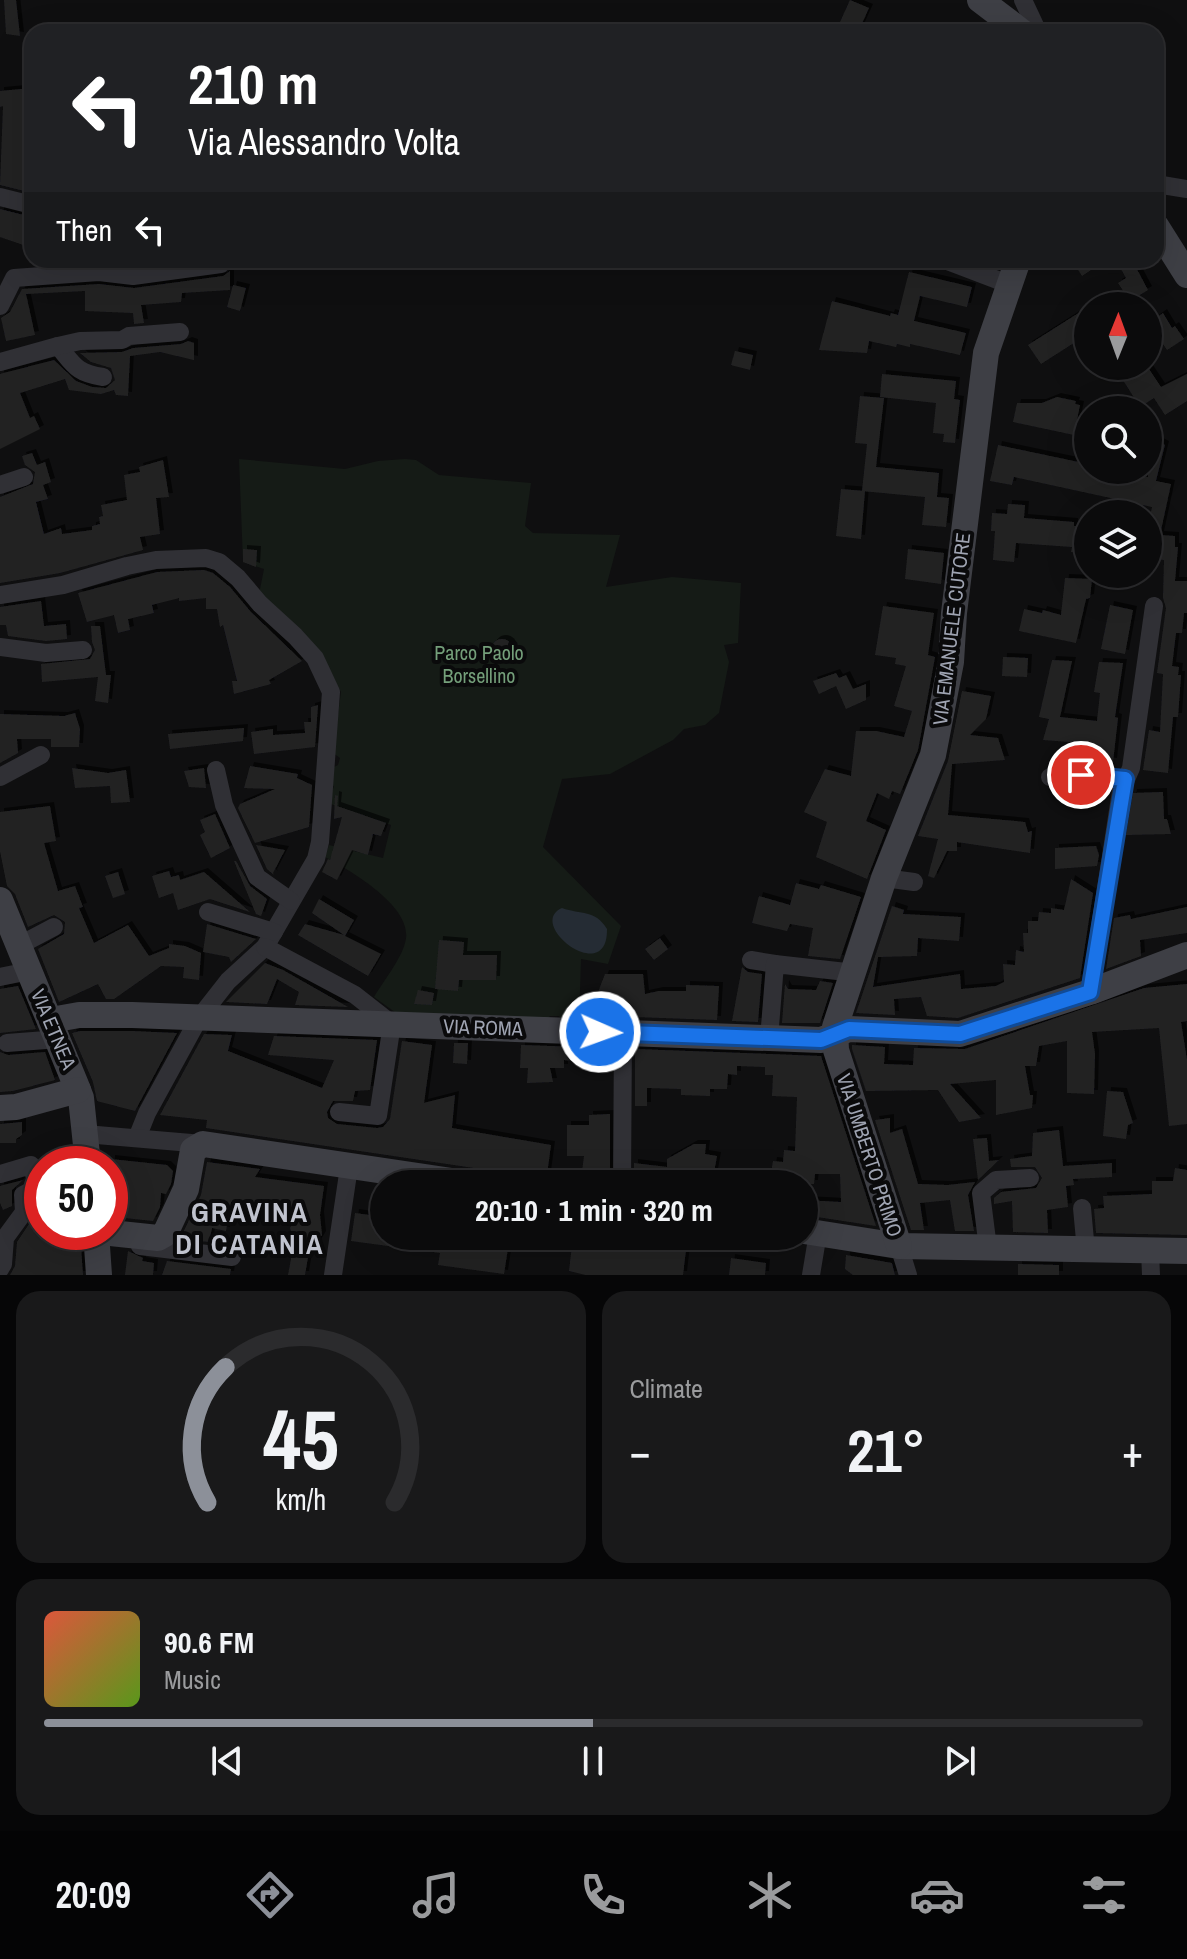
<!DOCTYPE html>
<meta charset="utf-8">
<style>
:root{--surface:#0b0b0c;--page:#19191a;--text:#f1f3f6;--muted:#9a9b9d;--line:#2b2b2d;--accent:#8c9099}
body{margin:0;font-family:"Archivo Narrow",sans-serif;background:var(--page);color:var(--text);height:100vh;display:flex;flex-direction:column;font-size:30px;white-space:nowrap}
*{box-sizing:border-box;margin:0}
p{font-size:26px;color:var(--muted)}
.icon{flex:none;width:44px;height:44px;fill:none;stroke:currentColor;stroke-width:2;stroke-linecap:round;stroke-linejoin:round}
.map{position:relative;height:1275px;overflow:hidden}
.sheet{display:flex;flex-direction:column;gap:16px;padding:16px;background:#060607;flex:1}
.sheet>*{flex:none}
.banner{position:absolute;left:24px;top:24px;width:1140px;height:244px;border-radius:24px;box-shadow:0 8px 32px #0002,0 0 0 2px var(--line);background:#202124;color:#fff;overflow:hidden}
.needle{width:52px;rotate:1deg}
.controls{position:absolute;left:1074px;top:292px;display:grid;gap:16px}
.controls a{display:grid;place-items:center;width:88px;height:88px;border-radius:50%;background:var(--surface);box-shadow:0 8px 32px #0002,0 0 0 2px var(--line);font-size:40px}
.speed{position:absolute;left:24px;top:1146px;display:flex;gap:16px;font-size:40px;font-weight:700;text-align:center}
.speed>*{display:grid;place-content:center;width:104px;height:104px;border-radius:50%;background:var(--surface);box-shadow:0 8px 32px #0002,0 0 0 2px var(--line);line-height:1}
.speed .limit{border:12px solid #d22;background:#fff;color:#111}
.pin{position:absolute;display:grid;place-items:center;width:68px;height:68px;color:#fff;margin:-34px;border:4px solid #fff;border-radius:50%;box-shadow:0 2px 8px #0007}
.me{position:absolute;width:88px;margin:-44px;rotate:92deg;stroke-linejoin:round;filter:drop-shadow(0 0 6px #0008)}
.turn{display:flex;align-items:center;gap:28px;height:168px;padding:0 32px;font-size:36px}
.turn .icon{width:104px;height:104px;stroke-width:2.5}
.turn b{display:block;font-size:56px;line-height:68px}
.then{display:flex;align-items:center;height:76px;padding:0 32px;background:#0003;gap:16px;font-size:30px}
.big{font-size:60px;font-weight:800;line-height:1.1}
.sheet .widget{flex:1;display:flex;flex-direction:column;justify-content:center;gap:12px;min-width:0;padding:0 28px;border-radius:24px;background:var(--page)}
.sheet .dial{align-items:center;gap:0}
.dial svg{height:208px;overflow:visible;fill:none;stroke:var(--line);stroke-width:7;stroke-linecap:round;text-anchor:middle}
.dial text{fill:var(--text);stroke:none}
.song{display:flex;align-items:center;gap:24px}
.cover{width:96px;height:96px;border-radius:12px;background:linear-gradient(135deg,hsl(10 70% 55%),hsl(90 70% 35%))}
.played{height:8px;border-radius:4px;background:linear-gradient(90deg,var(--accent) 50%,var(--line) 50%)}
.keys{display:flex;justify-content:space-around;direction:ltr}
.heat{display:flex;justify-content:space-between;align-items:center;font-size:44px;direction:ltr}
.sheet .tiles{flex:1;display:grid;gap:16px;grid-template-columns:1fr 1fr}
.widget:last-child{grid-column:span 2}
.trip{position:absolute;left:370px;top:1170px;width:448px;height:80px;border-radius:40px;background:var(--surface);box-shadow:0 8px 32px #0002,0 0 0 2px var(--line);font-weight:800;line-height:80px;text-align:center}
.menu{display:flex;height:128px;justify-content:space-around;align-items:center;background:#040405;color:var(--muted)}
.menu .icon{width:56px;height:56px}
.menu .current{color:var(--accent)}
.menu b{font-size:36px;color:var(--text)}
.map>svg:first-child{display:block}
.green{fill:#151b16}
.water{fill:#252c34}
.building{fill:#222224;filter:url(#shadow)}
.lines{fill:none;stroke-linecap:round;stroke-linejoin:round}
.street{stroke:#303035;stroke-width:18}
.secondary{stroke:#3e3f45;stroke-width:26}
.route-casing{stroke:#114b97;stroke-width:20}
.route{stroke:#1a73e8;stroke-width:14}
.labels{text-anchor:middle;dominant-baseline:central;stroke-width:8;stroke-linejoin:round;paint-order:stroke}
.street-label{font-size:20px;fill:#9fa4b2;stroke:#0a0a0b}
.park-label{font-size:20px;fill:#749f7a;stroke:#0a0a0b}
.district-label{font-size:28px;font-weight:bold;letter-spacing:2px;fill:#c0c3ce;stroke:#0a0a0b}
</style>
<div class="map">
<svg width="1187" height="1275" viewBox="0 0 1187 1275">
<defs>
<filter id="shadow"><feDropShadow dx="4" dy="-4" stdDeviation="0" flood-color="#0009"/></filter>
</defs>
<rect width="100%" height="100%" fill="#0f0f10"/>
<path class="green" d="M239 459 345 469 378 461 405 459 416 460 439 475 531 483 525 526 533 533 620 535 606 587 672 577 741 583 738 643 724 645 729 662 719 713 705 725 684 729 673 740 610 774 562 779 543 847 621 926 608 964 581 959 579 1024H564L559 1016H550L543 1023 403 1018 374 997C383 982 401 959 405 943 416 908 351 871 325 857L329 845 383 858 391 825 328 803 334 786 330 785 332 768 338 765 340 758 333 753 341 692 322 655 259 594 264 569 243 562Z"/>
<path class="water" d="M562 908C581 915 595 909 607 929 608 988 525 924 562 908Z"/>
<g class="building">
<polygon points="4,0 16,0 20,36 6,34"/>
<polygon points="850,0 869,8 859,30 840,22"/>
<polygon points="32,88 32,111 28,112 29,133 25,163 32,164 32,193 0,185 3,106 0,107 0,91"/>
<polygon points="0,209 32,217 32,248 0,237"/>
<polygon points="1072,260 1106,260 1082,276"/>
<polygon points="1116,260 1132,260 1148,290 1130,301 1118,283 1126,278"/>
<polygon points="230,271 230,290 182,293 181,302 141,305 144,323 134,324 133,313 85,311 85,291 26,294 35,335 6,341 1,318 10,312 22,289 99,284 134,288 223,276"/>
<polygon points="909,272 972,287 967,307 920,296 914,321 966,333 960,355 910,344 910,347 897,344 896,347 869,341 867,353 819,350 832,301 890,316 891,313 898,315"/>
<polygon points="233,285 246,288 240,311 227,307"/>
<polygon points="1088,307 1088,350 1080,339 1041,364 1028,345"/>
<polygon points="1163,313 1172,328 1175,326 1184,339 1167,350 1149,323"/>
<polygon points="188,341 194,343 194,360 160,352 130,356 128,396 116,395 114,390 101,394 69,390 65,379 20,393 30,418 34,416 40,429 0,449 0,374 54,360 76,381 92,387 106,388 115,380 111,368 91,362 80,353 122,352 133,348 181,344"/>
<polygon points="735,351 753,355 750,370 731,365"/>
<polygon points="1114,366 1147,366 1161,387 1187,374 1187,401 1165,415 1154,398 1140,407"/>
<polygon points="882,374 956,381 954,399 960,400 955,443 943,442 944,434 933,433 936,403 880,397"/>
<polygon points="860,396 884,398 876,467 939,473 937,497 949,498 946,527 922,525 925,497 862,491 867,444 855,443"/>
<polygon points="1057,397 1076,401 1075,404 1080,405 1074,435 1013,422 1017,403 1042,403"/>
<polygon points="1148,436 1165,445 1156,481 1171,484 1160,535 1175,536 1175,547 1178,547 1175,581 1187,581 1187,613 1184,613 1182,633 1176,633 1172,666 1179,667 1178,675 1181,675 1178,717 1173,717 1168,773 1143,770 1149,730 1160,732 1163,674 1157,673 1166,608 1163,598 1164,560 1155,559 1154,566 1148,566 1148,527 1152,507 1014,477 1012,485 990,481 998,445 1088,464 1088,470 1115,470 1148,477"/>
<polygon points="32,453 37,465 45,462 51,482 43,485 48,499 36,502 44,534 61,528 62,534 92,530 92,526 100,524 99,517 103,516 101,505 127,500 124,475 140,472 139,467 163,460 169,497 156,498 160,534 140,537 143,550 60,573 0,583 0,497 33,484 35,472 25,465 22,456"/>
<polygon points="841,489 865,491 861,539 836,536"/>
<polygon points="1008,504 1025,505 1024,518 1074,522 1074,526 1088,527 1088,553 1071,552 1072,547 1016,543 1014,562 993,560 995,531 991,531 992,513 1007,514"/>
<polygon points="243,549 257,550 256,567 243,562"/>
<polygon points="908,549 944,553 941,584 905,579"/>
<polygon points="204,570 213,573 230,587 251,612 302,661 269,680 271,684 234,694 232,681 237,681 223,625 220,627 217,609 206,609 206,598 179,601 179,598 152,605 154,613 128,619 130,630 118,633 114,615 87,622 78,593 157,572"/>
<polygon points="1065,578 1092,579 1090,598 1086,599 1076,643 1019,631 1024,609 1042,613 1043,610 1061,615"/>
<polygon points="41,601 44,626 66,624 67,639 46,641 8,636 6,625 0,625 0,607"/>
<polygon points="1110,605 1133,610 1125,654 1101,649"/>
<polygon points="883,606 934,613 928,655 935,657 918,750 900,794 892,791 889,799 877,793 866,821 886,830 867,879 816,857 827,822 804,812 825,769 851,776 856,731 876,731 904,737 912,711 894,706 906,666 895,664 896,658 875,655"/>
<polygon points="91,626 100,626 106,675 111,675 108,703 95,701 98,677 42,682 41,664 90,659 95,650 92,642"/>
<circle cx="502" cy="650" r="11"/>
<polygon points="1003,657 1028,658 1027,677 1002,676"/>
<polygon points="1052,660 1072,661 1060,717 1097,721 1100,693 1094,692 1099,662 1123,663 1115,717 1118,718 1113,762 1095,760 1096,744 1043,740 1049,719 1039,717"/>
<polygon points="836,673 839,678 846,675 853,689 866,684 866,700 846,709 836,686 819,694 813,681"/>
<polygon points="962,691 991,696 986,719 970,735 998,738 1005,760 952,764 948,815 1025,822 1028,832 1032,831 1030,853 957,842 957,851 947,851 934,878 928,876 938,839 918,836 948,761"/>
<polygon points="318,705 315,747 254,754 251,732 273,729 273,735 305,733 304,722 311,722 311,707"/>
<polygon points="75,713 80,729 79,747 51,747 51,739 17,739 18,753 0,763 0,714 64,716"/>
<polygon points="244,728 243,741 170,749 168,734"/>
<polygon points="250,766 298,774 297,778 312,785 309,827 255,843 238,808 240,804 275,789 244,788"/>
<polygon points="72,768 108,773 126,770 130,802 111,803 110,786 75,788"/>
<polygon points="204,768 206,788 189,787 184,771"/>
<polygon points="1163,792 1164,819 1167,819 1171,834 1126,835 1133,793"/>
<polygon points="335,795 338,796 337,806 386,823 381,836 373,834 368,855 352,850 337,880 322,872 328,859 330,860 342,817 334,819"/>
<polygon points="50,806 56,841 44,843 58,891 75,886 83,907 79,908 94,943 128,925 149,956 169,948 169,944 185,946 201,953 199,980 183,978 184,967 161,966 114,999 106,999 98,984 59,1002 38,949 64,934 65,922 54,915 28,927 15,894 7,886 0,851 0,812"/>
<polygon points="215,814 230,848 211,858 200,835 205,832 200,820"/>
<polygon points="256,845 285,850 273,873 274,875 267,869"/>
<polygon points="1096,846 1099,855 1097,866 1055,869 1055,848"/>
<polygon points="234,861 236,861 250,886 267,899 261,916 256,914"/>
<polygon points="169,871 171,877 179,875 180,880 204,872 250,912 210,899 178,910 173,893 159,898 152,876"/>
<polygon points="118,872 125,894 113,898 105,876"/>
<polygon points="1071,879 1093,893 1080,978 958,1018 927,1016 921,997 894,999 895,1015 856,1013 892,906 904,910 903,914 961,917 959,941 918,938 917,956 878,957 873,987 960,974 961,989 996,986 1004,982 1003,964 1015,965 1016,950 1024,952 1023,933 1028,933 1028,921 1038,921 1039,912 1051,913 1051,908 1064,910"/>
<polygon points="796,883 819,889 821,885 861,897 840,959 808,956 813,928 790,924 787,931 752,923 759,896 790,905"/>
<polygon points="319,899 354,920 345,936 381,954 368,976 298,935 305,924 344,935 312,913"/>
<polygon points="1187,907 1187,933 1140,940 1141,956 1106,969 1114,918 1130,915 1131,919"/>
<polygon points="207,924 256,939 231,962 229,957 203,952"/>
<polygon points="660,938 668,949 654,960 645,949"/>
<polygon points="439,940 464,942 463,955 497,955 496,980 459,980 458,991 435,989"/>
<polygon points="265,963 283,970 348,1007 295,1005 299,992 277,979 267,1004 226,1002"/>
<polygon points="742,967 748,972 762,974 758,1022 732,1021"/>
<polygon points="605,974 643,974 645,994 659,991 686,991 686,985 719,986 717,1020 580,1015 580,1008 595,1008 595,1000"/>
<polygon points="820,981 833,983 820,1023 782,1023 785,984 788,989 816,990"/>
<polygon points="1187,984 1187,1021 1181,1022 1187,1060 1187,1124 1169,1126 1159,1028 1092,1032 1095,1054 1094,1094 1067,1093 1067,1041 1039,1046 1036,1066 1025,1066 1030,1095 1033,1095 1032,1108 996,1115 996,1080 950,1084 981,1118 959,1122 938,1090 866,1091 852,1049 852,1045 885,1047 884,1064 913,1065 914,1048 965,1049 1144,988"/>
<polygon points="18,986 36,1029 0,1033 0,989"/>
<polygon points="418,990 434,993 432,1005 414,1004"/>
<polygon points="80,1031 132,1031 177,1033 135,1111 97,1101 93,1082 72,1033"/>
<polygon points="204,1034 232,1035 228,1051 322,1088 334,1060 268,1055 274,1036 377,1040 370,1090 355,1091 353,1101 333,1101 327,1112 328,1118 337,1124 377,1128 383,1127 390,1119 402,1041 432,1045 424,1103 455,1095 452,1128 551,1145 546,1182 483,1173 474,1168 206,1128 207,1120 160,1115"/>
<polygon points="454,1043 468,1043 467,1064 453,1063"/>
<polygon points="521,1045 611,1048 611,1068 590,1067 590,1063 564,1060 564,1068 550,1068 553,1082 527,1083 528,1068 520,1068"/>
<polygon points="635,1049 821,1056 876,1226 804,1215 804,1200 841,1202 840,1174 815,1174 814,1184 769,1184 773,1161 783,1162 784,1150 795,1151 797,1097 772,1096 773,1075 765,1075 765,1067 737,1066 737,1075 728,1074 727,1089 710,1089 710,1096 681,1095 681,1089 647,1088 647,1106 635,1106"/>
<polygon points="0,1052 8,1055 45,1052 55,1080 13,1091 0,1092"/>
<polygon points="1107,1091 1123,1092 1133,1123 1128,1125 1126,1139 1103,1136"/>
<polygon points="610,1114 610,1184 586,1184 588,1172 582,1172 584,1156 567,1156 567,1125 589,1125 589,1115"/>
<polygon points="890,1118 890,1133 902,1129 918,1184 948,1185 975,1182 968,1195 974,1231 955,1231 950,1200 920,1203 924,1230 911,1230 875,1120"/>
<polygon points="22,1122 22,1135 16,1139 16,1143 0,1143 0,1124"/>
<polygon points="1059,1130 1063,1166 1112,1163 1112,1177 1073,1179 1074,1185 1066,1186 1068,1207 1047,1210 1048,1233 1013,1232 1012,1201 994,1204 994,1198 1001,1192 1036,1188 1042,1178 1035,1167 1011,1167 1010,1159 1032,1156 1033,1133"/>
<polygon points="987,1138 989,1161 999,1160 978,1180 973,1139"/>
<polygon points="694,1144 706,1144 705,1154 717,1156 712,1184 634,1184 634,1163 667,1167 667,1159"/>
<polygon points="111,1159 167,1165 173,1171 171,1184 166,1194 161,1193 160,1207 153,1221 115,1217 117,1199 110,1199"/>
<polygon points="207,1162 260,1169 255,1177 324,1186 320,1215 322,1235 316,1245 310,1245 305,1275 288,1275 294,1243 290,1228 297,1212 261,1207 261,1203 231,1202 226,1231 212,1228 209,1242 180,1239 201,1195"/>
<polygon points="1175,1168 1187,1170 1187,1235 1096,1233 1094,1209 1104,1208 1103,1196 1152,1194 1152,1181 1173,1181"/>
<polygon points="23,1180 12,1190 12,1206 3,1210 0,1203 0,1186"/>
<polygon points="355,1213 384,1217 384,1236 416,1236 508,1248 504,1274 438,1265 440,1253 351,1241"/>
<polygon points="35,1215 38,1232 80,1232 83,1275 10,1275 15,1266 17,1242"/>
<polygon points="573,1236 646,1236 687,1242 683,1275 586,1275 569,1271"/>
<polygon points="128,1251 143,1258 142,1261 154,1263 153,1275 125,1275"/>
<polygon points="846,1255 892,1263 895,1275 853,1275 845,1269"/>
<polygon points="731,1258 766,1263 765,1275 729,1275"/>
<polygon points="167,1261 231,1269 230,1275 162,1275"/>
<polygon points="1018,1264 1059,1265 1059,1275 1018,1275"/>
</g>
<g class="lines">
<g class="street">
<polyline points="1023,0 1038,32"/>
<polyline points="1156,184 1187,189"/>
<polyline points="0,197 32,205"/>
<polyline points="945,260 1008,284"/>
<polyline points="0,306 14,278 99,272 133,276 221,264"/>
<path d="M58 346C74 365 76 373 103 377"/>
<polyline points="0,362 58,346 80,341 122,340 129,336 180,332"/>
<polyline points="0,485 24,477"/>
<polyline points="0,595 63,585 127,566 156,560 206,558 219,562 238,578 260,604 295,636 315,658 331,692 320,842 316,859 265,947 228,981 199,1018 147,1113 137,1138"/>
<polyline points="0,647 46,653 83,650"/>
<polyline points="216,770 224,805 257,877 291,901"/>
<polyline points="0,777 41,755"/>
<polyline points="1050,777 1081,775 1125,779"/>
<polyline points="884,878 914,882"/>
<polyline points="208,912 274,932"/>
<polyline points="18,946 54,927"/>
<polyline points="265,947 355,995 392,1024 378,1116 339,1112"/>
<polyline points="751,960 775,964"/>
<polyline points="0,977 29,971"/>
<polyline points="1090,992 1121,791 1131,768 1154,606"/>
<polyline points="769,1039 775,964 855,973"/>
<polyline points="7,1043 59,1039"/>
<polyline points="85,1134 203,1144"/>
<polyline points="0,1174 31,1165 38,1186"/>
<polyline points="622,1184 623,1033"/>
<polyline points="1082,1208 1086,1251"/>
<polyline points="140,1246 232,1257"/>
<polyline points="899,1246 908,1275"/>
<polyline points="988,1248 981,1193 996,1180 1030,1178"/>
<polyline points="1150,1251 1151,1275"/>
<polyline points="0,1269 3,1264 5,1238 24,1212 23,1195 42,1185"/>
<polyline points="333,1275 349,1167"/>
<polyline points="811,1275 818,1233"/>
</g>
<g class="secondary">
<polyline points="980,0 1022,32"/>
<polyline points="1156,226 1187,275"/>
<polyline points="0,900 76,1085 81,1098 88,1164"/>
<polyline points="51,1020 79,1015 132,1015 821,1040 849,1029 960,1034 1090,992 1187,955"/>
<polyline points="0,1108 16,1107 78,1090"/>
<polyline points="804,1231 899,1246 1187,1251"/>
<polyline points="96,1232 99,1275"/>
<polyline points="101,1232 158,1238 165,1234 186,1189 193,1150 203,1144 472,1184"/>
<polyline points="899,1246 836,1050 835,1027 884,878 933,755 951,662 954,613 986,353 1018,260"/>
</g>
</g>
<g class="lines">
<g class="route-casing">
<polyline id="route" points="600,1032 821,1040 849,1029 960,1034 1090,992 1125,779 1081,775"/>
</g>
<use href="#route" class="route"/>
</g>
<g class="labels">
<g class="street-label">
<text transform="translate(951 629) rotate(-83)">VIA EMANUELE CUTORE</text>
<text transform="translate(483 1027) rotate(2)">VIA ROMA</text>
<text transform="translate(54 1029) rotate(67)">VIA ETNEA</text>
<text transform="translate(870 1155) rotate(72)">VIA UMBERTO PRIMO</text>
</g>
<g class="park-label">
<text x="479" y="652">Parco Paolo<tspan x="479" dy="23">Borsellino</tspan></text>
</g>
<g class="district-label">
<text x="250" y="1212">GRAVINA<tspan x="250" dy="32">DI CATANIA</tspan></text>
</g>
</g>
</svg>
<div class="controls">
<a><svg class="needle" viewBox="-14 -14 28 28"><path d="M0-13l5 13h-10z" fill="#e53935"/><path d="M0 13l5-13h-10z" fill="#9a9b9d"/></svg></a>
<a><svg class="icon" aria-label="search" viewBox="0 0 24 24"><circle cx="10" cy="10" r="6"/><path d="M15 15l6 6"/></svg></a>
<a><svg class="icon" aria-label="layers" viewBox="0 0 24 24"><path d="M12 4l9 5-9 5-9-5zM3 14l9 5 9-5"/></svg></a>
</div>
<div class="speed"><div class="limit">50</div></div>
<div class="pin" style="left:1081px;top:775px;background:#d93025"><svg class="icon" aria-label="arrive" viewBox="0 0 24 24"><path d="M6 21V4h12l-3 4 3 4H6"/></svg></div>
<svg class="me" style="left:600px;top:1032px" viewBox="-20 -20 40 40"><circle r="17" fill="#1a73e8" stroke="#fff" stroke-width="3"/><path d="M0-11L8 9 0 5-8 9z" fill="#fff"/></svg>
<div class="trip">20:10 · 1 min · 320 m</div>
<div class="banner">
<div class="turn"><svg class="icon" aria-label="left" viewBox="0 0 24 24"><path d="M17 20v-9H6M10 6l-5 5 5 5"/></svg><div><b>210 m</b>Via Alessandro Volta</div></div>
<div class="then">Then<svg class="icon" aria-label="left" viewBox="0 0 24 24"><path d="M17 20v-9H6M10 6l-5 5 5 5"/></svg></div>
</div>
</div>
<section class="sheet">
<div class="tiles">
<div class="widget dial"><svg viewBox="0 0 100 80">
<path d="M14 69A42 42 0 1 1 86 69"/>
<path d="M14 69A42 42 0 0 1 21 17" stroke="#8c9099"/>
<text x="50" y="56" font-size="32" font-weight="700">45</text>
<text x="50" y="72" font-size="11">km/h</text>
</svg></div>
<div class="widget"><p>Climate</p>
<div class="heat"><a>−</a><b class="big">21°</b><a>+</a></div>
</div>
<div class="widget">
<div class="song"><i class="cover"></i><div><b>90.6 FM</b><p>Music</p></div></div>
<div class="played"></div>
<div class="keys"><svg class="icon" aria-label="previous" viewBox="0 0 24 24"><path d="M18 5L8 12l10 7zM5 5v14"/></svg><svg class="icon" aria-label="pause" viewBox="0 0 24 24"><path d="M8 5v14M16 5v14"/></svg><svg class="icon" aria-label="next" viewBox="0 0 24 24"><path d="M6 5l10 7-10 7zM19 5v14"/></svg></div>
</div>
</div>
</section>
<nav class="menu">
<b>20:09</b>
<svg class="icon current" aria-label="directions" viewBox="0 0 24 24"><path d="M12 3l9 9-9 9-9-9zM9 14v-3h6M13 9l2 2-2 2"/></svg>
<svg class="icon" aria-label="music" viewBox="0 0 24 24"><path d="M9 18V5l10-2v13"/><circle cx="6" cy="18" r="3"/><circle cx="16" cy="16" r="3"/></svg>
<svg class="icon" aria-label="phone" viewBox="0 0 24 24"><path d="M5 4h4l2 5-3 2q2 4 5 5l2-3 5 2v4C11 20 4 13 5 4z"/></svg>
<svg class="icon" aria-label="climate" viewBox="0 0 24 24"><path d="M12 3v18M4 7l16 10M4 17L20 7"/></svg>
<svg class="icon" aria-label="car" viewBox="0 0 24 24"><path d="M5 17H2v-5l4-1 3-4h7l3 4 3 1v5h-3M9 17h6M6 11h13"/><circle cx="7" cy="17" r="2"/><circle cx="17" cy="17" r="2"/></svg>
<svg class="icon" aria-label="filters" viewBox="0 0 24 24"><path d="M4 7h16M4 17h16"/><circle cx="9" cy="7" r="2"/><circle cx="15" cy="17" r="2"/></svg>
</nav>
